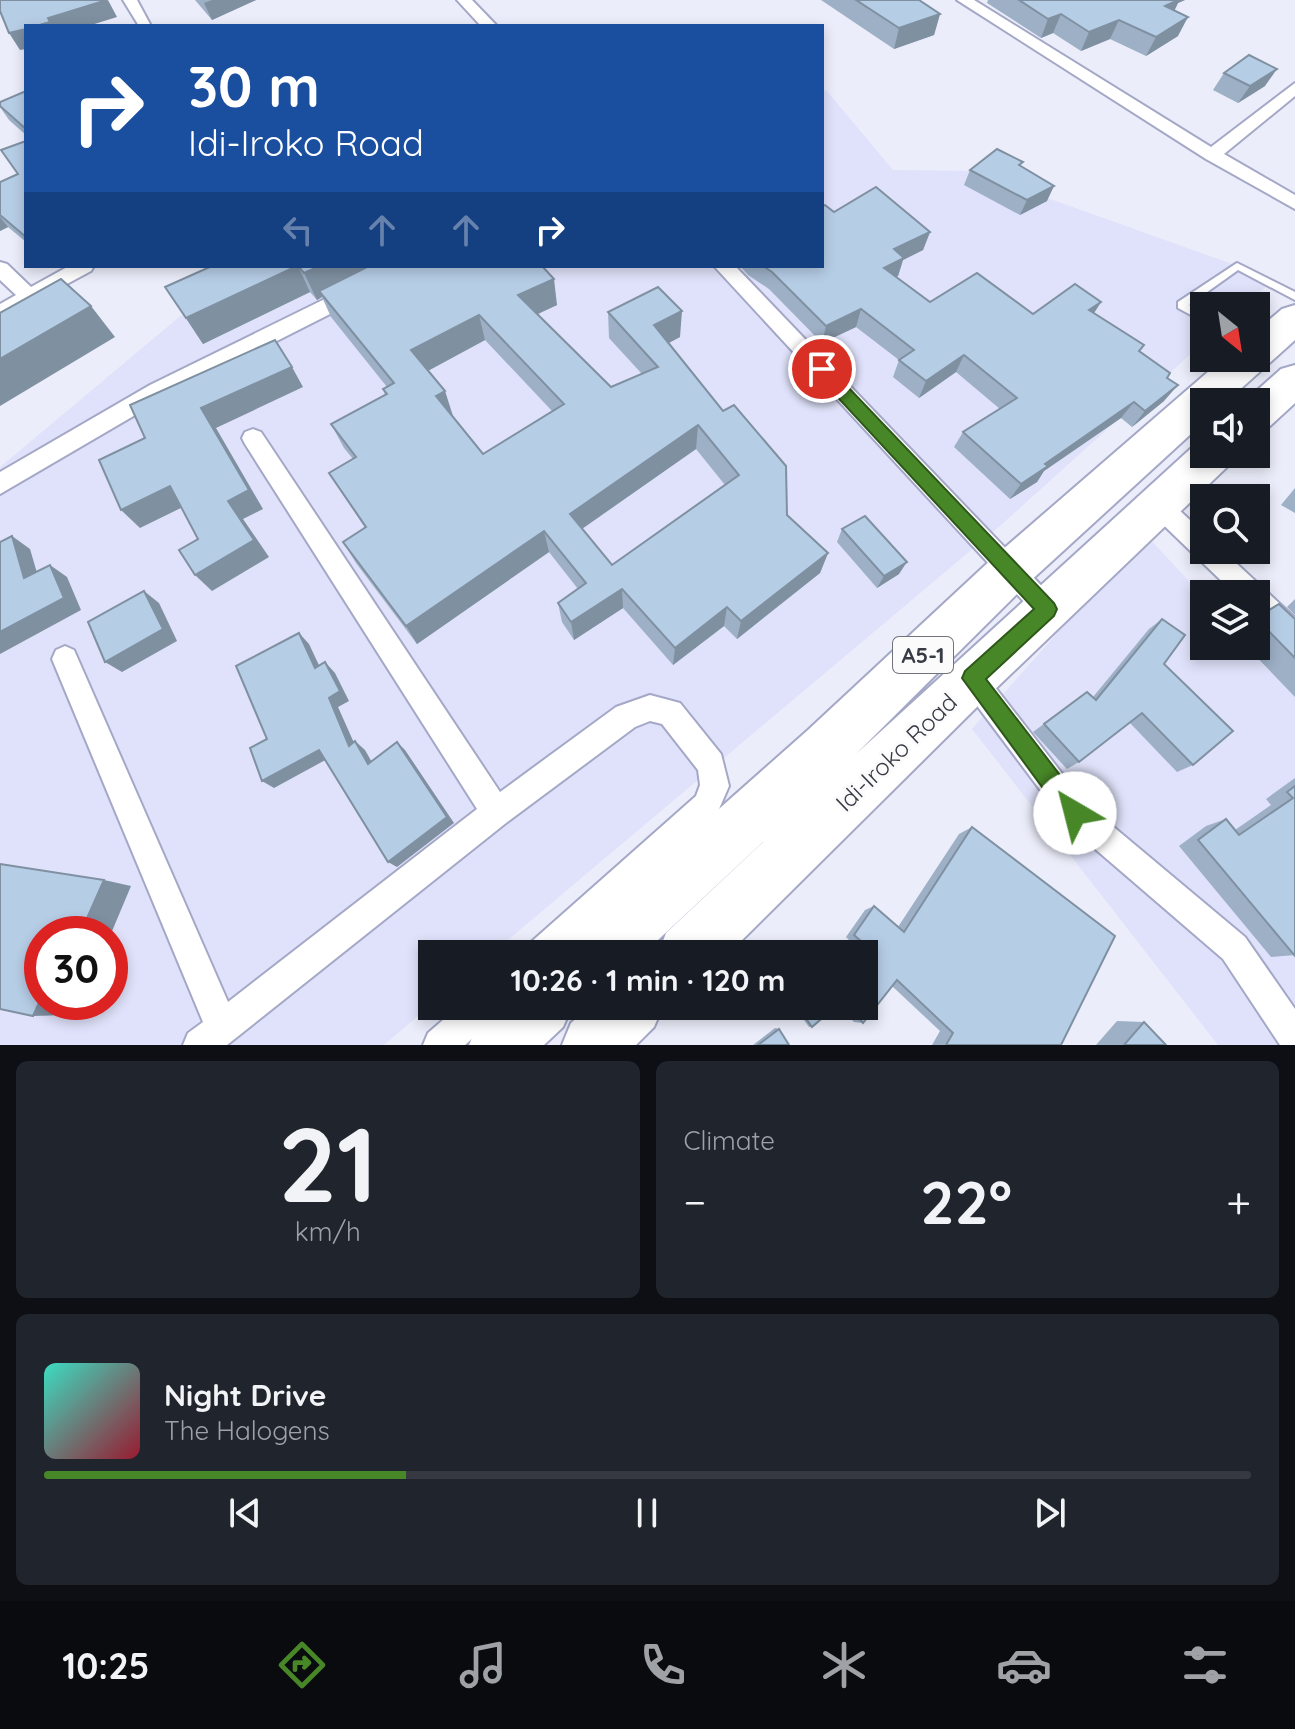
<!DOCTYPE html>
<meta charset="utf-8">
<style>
:root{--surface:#171b24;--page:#20242c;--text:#f1f3f6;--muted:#9ea1a6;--line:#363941;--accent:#478727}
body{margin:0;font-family:Quicksand,sans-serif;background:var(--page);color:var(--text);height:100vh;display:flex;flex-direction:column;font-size:30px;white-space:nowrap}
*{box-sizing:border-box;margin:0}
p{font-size:26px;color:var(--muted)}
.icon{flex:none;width:44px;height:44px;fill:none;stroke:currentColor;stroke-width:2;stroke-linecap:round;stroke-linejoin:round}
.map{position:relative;height:1045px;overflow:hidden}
.sheet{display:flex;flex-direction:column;gap:16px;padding:16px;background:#0d0f14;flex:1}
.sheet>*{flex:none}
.banner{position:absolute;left:24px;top:24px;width:800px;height:244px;border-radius:0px;box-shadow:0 4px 12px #0003;background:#1a4fa0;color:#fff;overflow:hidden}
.needle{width:52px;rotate:150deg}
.fabs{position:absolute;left:1190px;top:292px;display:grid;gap:16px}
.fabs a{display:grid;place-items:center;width:80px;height:80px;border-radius:0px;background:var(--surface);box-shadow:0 4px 12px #0003;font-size:40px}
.speed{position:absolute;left:24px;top:916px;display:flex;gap:16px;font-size:40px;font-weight:700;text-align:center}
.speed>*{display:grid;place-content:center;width:104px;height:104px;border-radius:50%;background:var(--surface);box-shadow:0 4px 12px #0003;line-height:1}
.speed .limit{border:12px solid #d22;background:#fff;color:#111}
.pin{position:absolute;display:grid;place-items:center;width:68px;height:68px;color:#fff;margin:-34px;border:4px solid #fff;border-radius:50%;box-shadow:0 2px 8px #0007}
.me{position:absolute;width:88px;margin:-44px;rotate:323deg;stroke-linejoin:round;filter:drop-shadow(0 0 6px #0008)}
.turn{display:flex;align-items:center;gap:28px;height:168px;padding:0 32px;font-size:36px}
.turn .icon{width:104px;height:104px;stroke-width:2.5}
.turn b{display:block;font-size:56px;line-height:68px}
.lanes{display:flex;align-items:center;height:76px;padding:0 32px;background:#0003;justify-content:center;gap:40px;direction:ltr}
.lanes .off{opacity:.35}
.big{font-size:60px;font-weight:700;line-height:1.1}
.sheet .tile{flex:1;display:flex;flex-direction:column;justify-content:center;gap:12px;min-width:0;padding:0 28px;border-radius:12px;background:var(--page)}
.sheet .dial{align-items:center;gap:0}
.dial b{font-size:104px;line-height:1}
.song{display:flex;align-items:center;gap:24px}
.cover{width:96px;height:96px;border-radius:12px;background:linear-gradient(135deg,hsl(170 70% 55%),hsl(350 70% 35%))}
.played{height:8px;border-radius:4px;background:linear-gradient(90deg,var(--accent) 30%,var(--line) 30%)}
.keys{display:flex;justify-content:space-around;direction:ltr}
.heat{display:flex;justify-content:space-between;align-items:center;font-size:44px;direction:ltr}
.sheet .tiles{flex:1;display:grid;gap:16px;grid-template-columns:1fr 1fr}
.tile:last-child{grid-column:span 2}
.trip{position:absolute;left:418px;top:940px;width:460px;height:80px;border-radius:0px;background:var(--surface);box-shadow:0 4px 12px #0003;font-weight:700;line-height:80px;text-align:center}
.tabs{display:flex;height:128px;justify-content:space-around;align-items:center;background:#090b0e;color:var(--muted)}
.tabs .icon{width:56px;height:56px}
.tabs .selected{color:var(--accent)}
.tabs b{font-size:36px;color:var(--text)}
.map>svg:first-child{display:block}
.built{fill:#dfe2fa;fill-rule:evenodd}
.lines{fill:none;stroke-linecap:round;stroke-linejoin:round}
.lane-casing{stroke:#a4a8c6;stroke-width:4}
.street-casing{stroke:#a4a8c6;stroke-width:4}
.highway-casing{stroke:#a4a8c6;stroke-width:4}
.lane{fill:#fff;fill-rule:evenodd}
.street{fill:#fff;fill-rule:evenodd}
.highway{fill:#fff;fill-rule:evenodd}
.wall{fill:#9db0c6;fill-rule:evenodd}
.shaded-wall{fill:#7f90a1}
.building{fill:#b6cde6;stroke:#7f90a1;stroke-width:2;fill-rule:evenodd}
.route{fill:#478727;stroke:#2e5819;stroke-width:2}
.labels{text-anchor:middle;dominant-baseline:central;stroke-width:6;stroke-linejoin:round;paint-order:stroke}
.shield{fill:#fbfbfb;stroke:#72747c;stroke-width:2}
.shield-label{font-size:22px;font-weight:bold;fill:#383a46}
.street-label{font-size:24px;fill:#383a46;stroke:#fbfbfb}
</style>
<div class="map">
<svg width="1295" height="1045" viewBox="0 0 1295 1045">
<rect width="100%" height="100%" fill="#ebedfa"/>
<g class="built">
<path d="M826 90 893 170 972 171 1274 279 1244 306H1204V342L1001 525 491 954H432V1004L384 1045H0V467L208 293 259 266H822V93ZM42 934H110V1002H42Z"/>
<polygon points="1145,534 1204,597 1204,646 1250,646 1295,694 1295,1045 1218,1045 972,729"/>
</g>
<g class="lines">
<g class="lane-casing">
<polygon id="lane" points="1237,263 1295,292 1295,300 1238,270 1189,305 1204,313 1204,322 1178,308 1178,302"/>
</g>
<g class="street-casing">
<g id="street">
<polygon points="123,0 137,0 151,26 139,26"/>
<polygon points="457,0 472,0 497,26 481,26"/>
<polygon points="957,0 974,0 1211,147 1295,83 1295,96 1224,154 1295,195 1295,209 1206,159"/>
<polygon points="0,262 7,264 31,287 69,266 94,266 91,271 0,320 0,304 16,295 0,280"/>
<polygon points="392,266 418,266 415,271 166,397 0,494 0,472 150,385"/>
<polygon points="714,266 735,266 1056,601 1060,609 1056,617 1047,621 1038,617"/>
<polygon points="253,429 261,432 500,792 616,707 650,695 680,703 721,754 729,786 716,816 565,954 525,954 530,943 696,796 700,785 698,770 662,724 650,721 635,727 506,823 227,1045 183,1045 188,1033 203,1022 52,659 56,650 65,646 74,650 228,1002 477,809 245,444 242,438 245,432"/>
<polygon points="1157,494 1165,497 1204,533 1204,550 1222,550 1295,618 1295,647 1286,644 1256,615 1256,594 1235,594 1149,511 1145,504 1149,497"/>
<polygon points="972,665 981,669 1085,803 1245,937 1295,1009 1295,1045 1280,1045 1223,959 1065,823 963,687 959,678 963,669"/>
<polygon points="459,1006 499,1006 495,1018 465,1045 423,1045 428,1033"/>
</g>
</g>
<g class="highway-casing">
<g id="highway">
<polygon points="1295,305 1295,340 1226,402 1204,402 1204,422 1026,585 856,754 1198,442 1204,440 1204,454 1234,454 1228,466 989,695 728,954 658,954 666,933 793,814 643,954 571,954 579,933 808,730 994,557 1224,358 1256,358 1256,331 1282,309"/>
<polygon points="1295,365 1295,403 1270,426 1256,431 1256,402 1244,402 1281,369"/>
<polygon points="497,1006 572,1006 563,1027 544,1045 469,1045 478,1023"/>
<polygon points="590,1006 663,1006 654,1027 636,1045 562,1045 571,1023"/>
</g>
</g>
<use href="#lane" class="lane"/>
<use href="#street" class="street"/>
<use href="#highway" class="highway"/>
</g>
<g class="wall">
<polygon points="195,0 256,0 212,20"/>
<polygon points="821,0 919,0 940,14 934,35 894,49"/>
<polygon points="988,0 1185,0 1178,3 1174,10 1178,36 1146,56 1110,39 1081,51 1053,33 1041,38 987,3"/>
<polygon points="1224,73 1265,86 1238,103 1213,90"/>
<polygon points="26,91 26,135 9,120 0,107 0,102"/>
<polygon points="26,141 26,242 8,227 0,231 0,182 18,174"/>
<polygon points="1021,166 1047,201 1020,215 964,185 970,170"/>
<polygon points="834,212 930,232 923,250 903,260 898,276 896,277 930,302 1033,314 1101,302 1094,313 1140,351 1167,378 1164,401 1132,427 1121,418 1044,471 1037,482 1010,499 954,447 963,432 1000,409 956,372 919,398 893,377 899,360 856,327 822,343 769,289 748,275 740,266 822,266"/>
<path d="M208 266H542L557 305 537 314 611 387 642 374 609 338 608 312 680 337 668 343 787 515 828 553 820 573 737 639 724 626 673 665 623 608 574 640 562 622 558 603 578 589 549 552 417 644 356 563 343 542 365 528 329 473 353 459 344 448 331 424 385 395 383 389 387 387 331 317 322 297 317 300 310 292 203 344 165 287 209 267ZM485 340 552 411 483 454 452 416 445 391 428 371ZM696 449 725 485 612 565 582 529Z"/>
<polygon points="1295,488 1295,513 1281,505"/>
<polygon points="842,529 899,574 877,588 837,542"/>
<polygon points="1295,599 1295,615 1287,607"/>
<polygon points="1256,618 1295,619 1295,697 1246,646 1256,646"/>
<polygon points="1162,619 1164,664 1193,765 1177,772 1130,723 1079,762 1067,769 1033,732 1087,692 1093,697 1149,629"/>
<polygon points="1295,778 1295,955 1271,957 1179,846 1206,826 1226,819 1235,830 1271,805 1266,799"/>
<polygon points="972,827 1061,1045 932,1045 940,1031 892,986 863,1023 854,1022 839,1006 864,1006 864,954 859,954 861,952 846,937 865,910 874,906 898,927 959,834"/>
<polygon points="794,1006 834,1006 812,1027 809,1027"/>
<polygon points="1117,1021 1144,1022 1166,1045 1096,1045"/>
<polygon points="775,1028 779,1029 789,1045 753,1045"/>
</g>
<g class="shaded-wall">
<polygon points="108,0 117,17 88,26 36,26 48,18"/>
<polygon points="212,0 256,0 212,20 204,3"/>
<polygon points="1165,0 1185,0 1178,3 1171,18 1155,25"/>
<polygon points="940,14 934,35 894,49 899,28"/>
<polygon points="1061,14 1053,33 1041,38 1048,19"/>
<polygon points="1188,17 1178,36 1146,56 1156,37"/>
<polygon points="1119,20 1110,39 1081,51 1089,32"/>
<polygon points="26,29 26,49 20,50 9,33"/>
<polygon points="1277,69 1265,86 1238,103 1250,86"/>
<polygon points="1054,186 1047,201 1020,215 1027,200"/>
<polygon points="0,217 8,227 0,231"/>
<polygon points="930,232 923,250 903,260 898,276 878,286 884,268 894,249"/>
<polygon points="298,266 310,292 203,344 186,318"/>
<polygon points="320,266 385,266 319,291 322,297 317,300 304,273"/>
<polygon points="554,279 557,305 523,321 518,295"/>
<polygon points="1101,302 1090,319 1089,310"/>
<polygon points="91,306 115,337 0,406 0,359"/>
<polygon points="861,309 856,327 822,343 826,326"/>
<polygon points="682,311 680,337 654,351 654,325"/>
<polygon points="479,315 485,340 420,375 411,350"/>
<polygon points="964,355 956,372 919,398 926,381"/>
<polygon points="292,367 303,387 216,428 263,509 243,519 269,557 212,591 195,575 228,501 201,408"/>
<polygon points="1178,385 1164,401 1132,427 1145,411"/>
<polygon points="445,391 453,416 444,420 436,396"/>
<polygon points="1134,402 1121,418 1044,471 1037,482 1010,499 1021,484 1045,464"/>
<polygon points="698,425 696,449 573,535 570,514"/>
<polygon points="170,486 187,505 140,528 121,510"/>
<polygon points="544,531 549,552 417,644 406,626"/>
<polygon points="12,536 30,549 42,590 24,578"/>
<polygon points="828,553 820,573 737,639 741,621"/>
<polygon points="907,562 899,574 877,588 884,576"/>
<polygon points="50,565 67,577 81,610 0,654 0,632"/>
<polygon points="622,589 623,608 574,640 571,622"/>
<polygon points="144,591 159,603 177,641 122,672 105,662"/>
<polygon points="727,607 724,626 673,665 675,648"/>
<polygon points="299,633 309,644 325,678 315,668"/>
<polygon points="325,662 335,673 349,701 338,707 359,754 349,746 329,698"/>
<polygon points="355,741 365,750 377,771 368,764"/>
<polygon points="397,742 405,750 454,823 397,867 388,862"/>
<polygon points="319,750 329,758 274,788 262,781"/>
<polygon points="104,880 131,886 110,936 110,934 80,934"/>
<polygon points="42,996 42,1002 72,1002 67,1015 33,1016"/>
</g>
<g class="building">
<polygon points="0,0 107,0 48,18 50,22 36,26 26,26 26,29 9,33 0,11"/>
<polygon points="856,0 919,0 940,14 899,28"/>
<polygon points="1019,0 1178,0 1165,6 1188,17 1156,37 1119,20 1089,32 1061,14 1048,19"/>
<polygon points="1249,55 1277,69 1250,86 1224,73"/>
<polygon points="26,91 26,129 0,106 0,102"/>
<polygon points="26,141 26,237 0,215 0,182 18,174 1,150"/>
<polygon points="997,149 1023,162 1019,165 1054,186 1027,200 970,170"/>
<polygon points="876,187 930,232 894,249 904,258 884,268 930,302 977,273 1033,314 1075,284 1101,302 1089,310 1144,345 1139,351 1170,373 1167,378 1178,385 1145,411 1134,402 1045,464 1048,466 1021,484 963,432 1017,398 964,355 926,381 899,360 914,350 861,309 826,326 772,272 763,266 822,266 822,206 825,205 834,212"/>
<polygon points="212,266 211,266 297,266 186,318 165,287"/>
<polygon points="298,266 320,266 304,273"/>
<path d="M369 266H542L554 279 518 295 611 387 658 367 608 312 658 287 682 311 654 325 723 411 734 405 786 466 787 515 828 553 741 621 727 607 675 648 622 589 571 622 558 603 586 583 544 531 406 626 343 542 366 527 329 473 356 457 331 424 387 394 383 389 394 383 319 291ZM479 315 564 404 483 454 436 396 445 391 411 350ZM698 425 739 475 612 565 570 514Z"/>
<polygon points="61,279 91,306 0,359 0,313"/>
<polygon points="275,340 292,367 201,408 249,490 228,501 254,540 195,575 179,550 198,539 170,486 121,510 99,460 145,438 130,405"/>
<polygon points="865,516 907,562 884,576 842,529"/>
<polygon points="12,536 24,578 50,565 64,598 0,632 0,542"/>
<polygon points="144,591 163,629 105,662 88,622"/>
<polygon points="1279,604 1295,619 1295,658 1256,618"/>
<polygon points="1162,619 1185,635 1164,664 1233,731 1193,765 1142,713 1079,762 1044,724 1087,692 1096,700"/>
<polygon points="299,633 315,668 325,662 340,691 329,698 349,746 355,741 368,764 397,742 447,817 388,862 319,750 262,781 250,748 267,739 236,666"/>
<polygon points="1295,786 1295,956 1198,840 1226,819 1239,835 1293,798 1287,792"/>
<polygon points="972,827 1115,936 1061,1045 946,1045 953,1033 897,980 863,1023 848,1006 864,1006 864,957 870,949 854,935 874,906 904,932"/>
<polygon points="0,864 104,880 80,934 42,934 42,996 33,1016 0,1009"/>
<polygon points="797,1006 834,1006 835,1007 812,1027"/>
<polygon points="1144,1022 1166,1045 1124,1045"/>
<polygon points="779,1029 789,1045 758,1045"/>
</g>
<polygon class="route" points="822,363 827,365 1054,603 1057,609 1054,616 986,679 1083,805 1086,813 1083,821 1075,824 1067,821 962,678 965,671 1034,609 816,374 814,369"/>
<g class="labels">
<rect class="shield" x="893" y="637" width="60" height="36" rx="6"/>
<g class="shield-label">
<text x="923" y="655">A5-1</text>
</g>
<g class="street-label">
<text transform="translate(896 752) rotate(-44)">Idi-Iroko Road</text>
</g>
</g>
</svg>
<div class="fabs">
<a><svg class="needle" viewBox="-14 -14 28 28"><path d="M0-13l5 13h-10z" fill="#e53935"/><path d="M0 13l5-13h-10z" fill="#9ea1a6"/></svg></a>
<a><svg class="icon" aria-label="sound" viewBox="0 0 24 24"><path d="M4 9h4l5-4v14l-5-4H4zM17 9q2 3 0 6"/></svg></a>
<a><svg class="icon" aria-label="search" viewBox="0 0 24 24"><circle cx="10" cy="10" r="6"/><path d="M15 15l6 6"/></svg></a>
<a><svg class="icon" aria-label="layers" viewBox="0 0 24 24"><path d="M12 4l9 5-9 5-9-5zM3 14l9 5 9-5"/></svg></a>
</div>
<div class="speed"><div class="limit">30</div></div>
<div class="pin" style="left:822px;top:369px;background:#d93025"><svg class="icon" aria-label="arrive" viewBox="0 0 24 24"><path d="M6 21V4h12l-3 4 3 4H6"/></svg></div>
<svg class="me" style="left:1075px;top:813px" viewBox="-20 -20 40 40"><circle r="19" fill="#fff"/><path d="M0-13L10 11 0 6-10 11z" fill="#478727"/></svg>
<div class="trip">10:26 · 1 min · 120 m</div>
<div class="banner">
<div class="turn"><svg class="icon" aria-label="right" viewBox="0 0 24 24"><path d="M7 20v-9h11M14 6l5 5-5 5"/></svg><div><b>30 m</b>Idi-Iroko Road</div></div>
<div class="lanes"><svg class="icon off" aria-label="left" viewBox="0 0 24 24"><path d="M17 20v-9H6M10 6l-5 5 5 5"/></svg><svg class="icon off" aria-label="ahead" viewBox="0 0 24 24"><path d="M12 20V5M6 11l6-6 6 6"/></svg><svg class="icon off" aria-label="ahead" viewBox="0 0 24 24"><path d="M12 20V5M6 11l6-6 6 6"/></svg><svg class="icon" aria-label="right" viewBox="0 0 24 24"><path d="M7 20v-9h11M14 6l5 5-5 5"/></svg></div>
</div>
</div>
<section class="sheet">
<div class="tiles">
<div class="tile dial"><b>21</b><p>km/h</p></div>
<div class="tile"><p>Climate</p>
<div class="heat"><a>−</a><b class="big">22°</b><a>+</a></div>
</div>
<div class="tile">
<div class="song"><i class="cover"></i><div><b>Night Drive</b><p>The Halogens</p></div></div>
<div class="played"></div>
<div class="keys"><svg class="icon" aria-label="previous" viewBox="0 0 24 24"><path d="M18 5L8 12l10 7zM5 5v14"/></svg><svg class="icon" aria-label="pause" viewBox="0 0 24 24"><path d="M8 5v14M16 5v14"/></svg><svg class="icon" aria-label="next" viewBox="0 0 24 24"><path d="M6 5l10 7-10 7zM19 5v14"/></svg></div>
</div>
</div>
</section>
<nav class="tabs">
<b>10:25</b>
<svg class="icon selected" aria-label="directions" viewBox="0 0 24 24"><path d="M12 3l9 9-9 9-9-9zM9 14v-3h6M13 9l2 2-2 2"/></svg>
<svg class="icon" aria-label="music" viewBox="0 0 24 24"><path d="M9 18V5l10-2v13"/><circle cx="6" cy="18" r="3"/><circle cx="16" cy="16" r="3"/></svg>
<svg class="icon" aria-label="phone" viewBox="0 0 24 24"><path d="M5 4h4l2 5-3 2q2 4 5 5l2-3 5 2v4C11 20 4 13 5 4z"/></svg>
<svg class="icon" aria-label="climate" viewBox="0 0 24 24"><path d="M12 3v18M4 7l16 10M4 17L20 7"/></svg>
<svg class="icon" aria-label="car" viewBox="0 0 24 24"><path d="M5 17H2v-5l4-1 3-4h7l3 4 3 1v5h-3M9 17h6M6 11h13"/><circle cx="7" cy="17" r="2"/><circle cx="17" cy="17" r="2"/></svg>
<svg class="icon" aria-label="filters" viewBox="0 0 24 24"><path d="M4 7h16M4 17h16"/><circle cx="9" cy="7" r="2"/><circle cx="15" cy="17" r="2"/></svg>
</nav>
